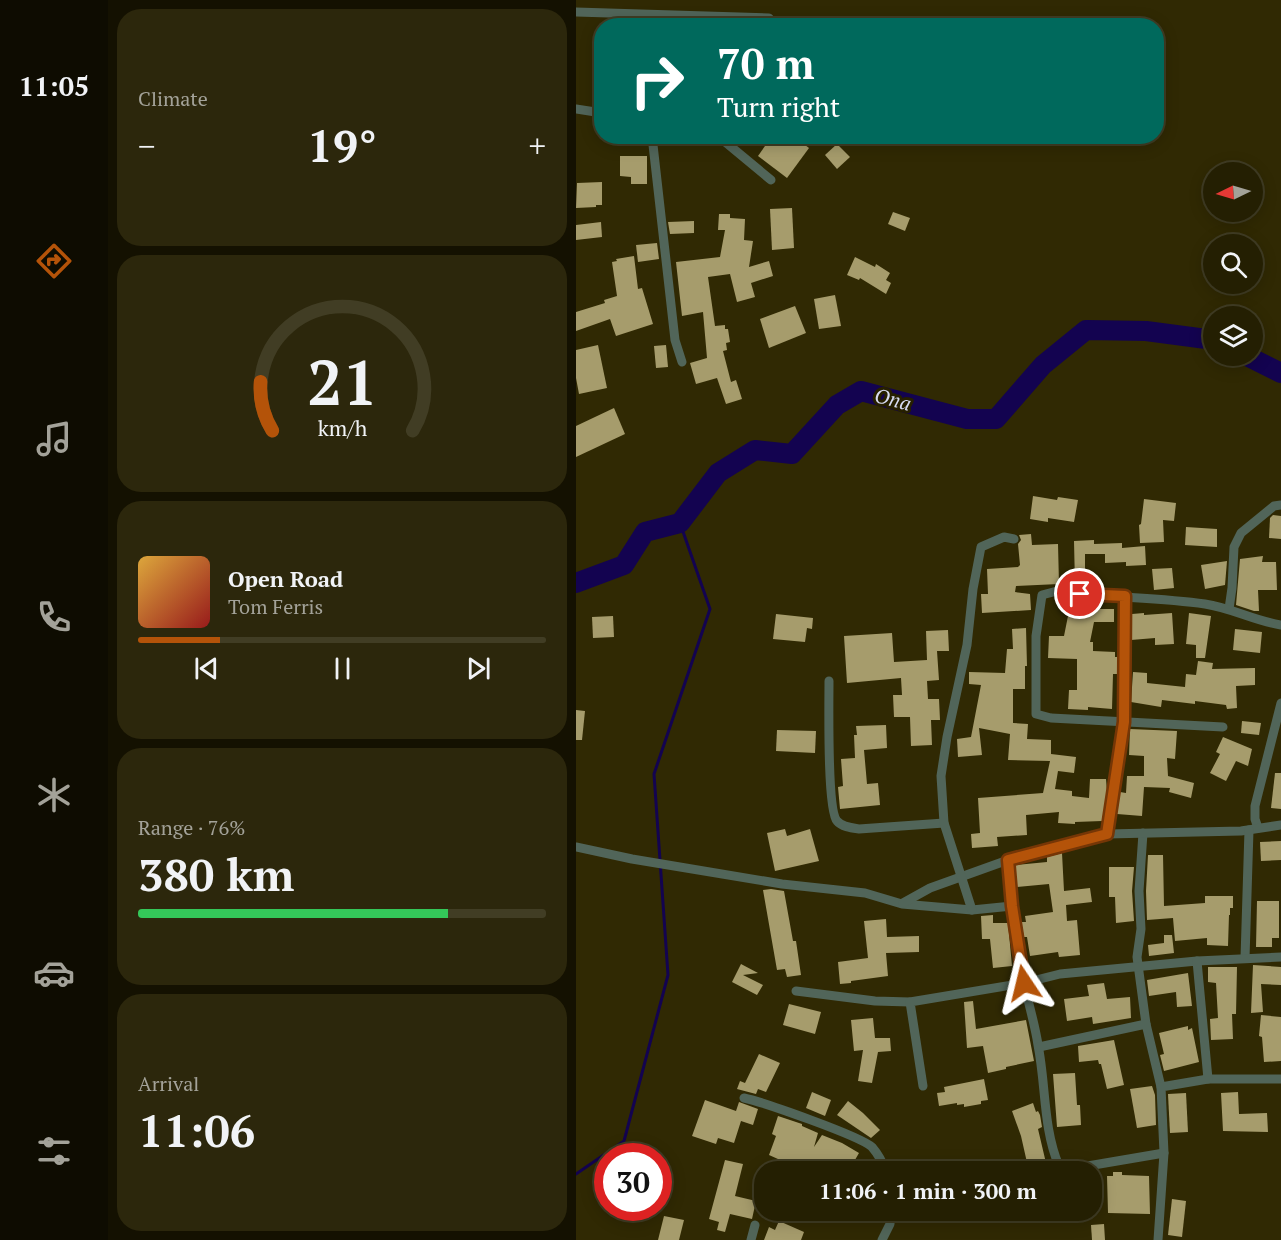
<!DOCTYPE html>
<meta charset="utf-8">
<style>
:root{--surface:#241f02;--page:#2c270c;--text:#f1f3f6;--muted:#a3a299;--line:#413d24;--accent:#b45309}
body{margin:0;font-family:"PT Serif",serif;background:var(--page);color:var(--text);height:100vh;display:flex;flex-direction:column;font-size:22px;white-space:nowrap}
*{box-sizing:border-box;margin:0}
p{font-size:20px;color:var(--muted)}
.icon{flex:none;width:33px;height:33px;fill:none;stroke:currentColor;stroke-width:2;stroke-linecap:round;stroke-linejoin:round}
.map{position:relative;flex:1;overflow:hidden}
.details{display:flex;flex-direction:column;gap:9px;padding:9px;background:#141101;width:468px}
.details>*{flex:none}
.hud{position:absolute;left:18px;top:18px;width:570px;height:126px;border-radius:24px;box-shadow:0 3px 15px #0003,0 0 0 2px var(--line);background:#00695c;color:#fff;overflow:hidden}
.needle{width:39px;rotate:265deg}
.buttons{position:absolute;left:627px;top:162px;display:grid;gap:12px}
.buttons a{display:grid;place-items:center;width:60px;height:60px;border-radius:50%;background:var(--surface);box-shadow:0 3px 15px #0003,0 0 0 2px var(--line);font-size:30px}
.speed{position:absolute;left:18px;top:1143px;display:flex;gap:12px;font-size:30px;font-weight:700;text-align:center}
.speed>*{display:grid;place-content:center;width:78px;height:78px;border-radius:50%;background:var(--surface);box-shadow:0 3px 15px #0003,0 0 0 2px var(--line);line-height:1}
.speed .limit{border:9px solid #d22;background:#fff;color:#111}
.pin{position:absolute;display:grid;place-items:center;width:51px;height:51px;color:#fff;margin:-26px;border:3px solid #fff;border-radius:50%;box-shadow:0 2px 6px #0007}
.me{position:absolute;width:66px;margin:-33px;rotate:350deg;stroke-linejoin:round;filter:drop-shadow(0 0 4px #0008)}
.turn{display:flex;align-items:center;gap:21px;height:126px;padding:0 24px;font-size:27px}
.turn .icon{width:78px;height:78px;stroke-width:2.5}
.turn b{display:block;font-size:42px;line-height:51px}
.big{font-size:45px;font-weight:700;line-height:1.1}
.details .widget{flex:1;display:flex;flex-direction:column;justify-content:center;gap:9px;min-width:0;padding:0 21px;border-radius:24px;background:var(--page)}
.details .dial{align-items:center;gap:0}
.dial svg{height:156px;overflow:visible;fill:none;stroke:var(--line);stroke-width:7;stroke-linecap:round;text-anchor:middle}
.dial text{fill:var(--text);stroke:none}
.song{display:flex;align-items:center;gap:18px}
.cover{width:72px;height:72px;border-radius:9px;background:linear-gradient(135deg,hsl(40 70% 55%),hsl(0 70% 35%))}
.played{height:6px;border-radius:3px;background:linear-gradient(90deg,var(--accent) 20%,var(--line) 20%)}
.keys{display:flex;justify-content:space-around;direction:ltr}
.heat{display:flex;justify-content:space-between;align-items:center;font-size:33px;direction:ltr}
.charge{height:9px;border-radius:4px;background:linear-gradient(90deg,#34c759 76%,var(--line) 0)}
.trip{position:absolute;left:178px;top:1161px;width:348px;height:60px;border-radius:24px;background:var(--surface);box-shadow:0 3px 15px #0003,0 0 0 2px var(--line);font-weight:700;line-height:60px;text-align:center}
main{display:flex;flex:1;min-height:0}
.tab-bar{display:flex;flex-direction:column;width:108px;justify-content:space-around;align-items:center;background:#0e0c01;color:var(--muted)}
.tab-bar .icon{width:42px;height:42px}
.tab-bar .selected{color:var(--accent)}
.tab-bar b{font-size:27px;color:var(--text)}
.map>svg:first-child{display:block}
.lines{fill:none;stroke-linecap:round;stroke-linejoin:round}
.stream{stroke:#130350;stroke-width:3}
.river{stroke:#130350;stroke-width:20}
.building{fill:#a69c6c}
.street{stroke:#516559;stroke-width:9}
.route-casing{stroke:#753606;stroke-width:15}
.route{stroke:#b45309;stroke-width:10}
.labels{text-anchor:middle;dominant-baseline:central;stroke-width:6;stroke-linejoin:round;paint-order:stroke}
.water-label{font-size:20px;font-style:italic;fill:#d8dcf3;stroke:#261f00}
</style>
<main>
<nav class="tab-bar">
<b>11:05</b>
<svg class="icon selected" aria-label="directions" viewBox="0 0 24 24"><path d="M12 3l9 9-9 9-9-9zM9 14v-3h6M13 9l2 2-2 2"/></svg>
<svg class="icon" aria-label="music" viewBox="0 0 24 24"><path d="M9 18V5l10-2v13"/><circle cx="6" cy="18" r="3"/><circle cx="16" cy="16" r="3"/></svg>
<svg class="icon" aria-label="phone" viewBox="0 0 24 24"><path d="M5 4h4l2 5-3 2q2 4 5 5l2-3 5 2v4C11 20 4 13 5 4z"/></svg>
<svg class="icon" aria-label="climate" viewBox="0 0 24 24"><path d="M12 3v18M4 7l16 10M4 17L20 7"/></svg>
<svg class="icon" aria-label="car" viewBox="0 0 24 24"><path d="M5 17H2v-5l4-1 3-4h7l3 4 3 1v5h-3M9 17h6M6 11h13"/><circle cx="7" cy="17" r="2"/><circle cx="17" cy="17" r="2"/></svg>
<svg class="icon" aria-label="filters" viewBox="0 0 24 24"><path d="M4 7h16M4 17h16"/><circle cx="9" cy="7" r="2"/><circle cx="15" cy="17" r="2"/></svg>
</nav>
<section class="details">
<div class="widget"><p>Climate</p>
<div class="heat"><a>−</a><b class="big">19°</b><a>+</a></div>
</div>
<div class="widget dial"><svg viewBox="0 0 100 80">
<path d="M14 69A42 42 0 1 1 86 69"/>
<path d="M14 69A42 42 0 0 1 8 44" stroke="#b45309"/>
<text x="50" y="56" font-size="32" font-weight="700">21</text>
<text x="50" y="72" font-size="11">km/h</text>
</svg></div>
<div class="widget">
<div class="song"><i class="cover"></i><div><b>Open Road</b><p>Tom Ferris</p></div></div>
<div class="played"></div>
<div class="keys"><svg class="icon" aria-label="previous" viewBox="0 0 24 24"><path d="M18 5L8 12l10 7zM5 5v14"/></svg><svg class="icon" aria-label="pause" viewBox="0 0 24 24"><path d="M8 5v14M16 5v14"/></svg><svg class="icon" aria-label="next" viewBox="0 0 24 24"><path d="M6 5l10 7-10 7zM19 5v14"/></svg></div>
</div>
<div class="widget"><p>Range · 76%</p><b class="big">380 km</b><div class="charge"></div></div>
<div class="widget"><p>Arrival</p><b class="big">11:06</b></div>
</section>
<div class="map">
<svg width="705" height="1240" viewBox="0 0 705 1240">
<rect width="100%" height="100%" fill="#302903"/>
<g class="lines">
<polyline class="stream" points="0,1174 48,1141 92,975 78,774 134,609 104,523"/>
<g class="river">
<polyline points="671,356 705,373"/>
<polyline points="0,583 48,565 69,532 104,523 142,473 179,450 216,454 261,405 285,391 391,419 420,419 467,365 510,330 570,331 638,340"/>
</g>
</g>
<g class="building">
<polygon points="196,136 217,136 233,148 211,178 182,156"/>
<polygon points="261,144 274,157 261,169 249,155"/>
<polygon points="44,156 71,156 71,184 55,184 55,177 44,176"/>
<polygon points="26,182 26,205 20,205 20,207 0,208 1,183"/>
<polygon points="216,208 218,248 196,250 194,209"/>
<polygon points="317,212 334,218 329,231 312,224"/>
<polygon points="143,214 154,214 154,218 169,219 168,240 177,241 173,267 193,261 197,276 175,283 179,297 161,302 154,274 132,277 139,326 149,325 149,329 152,329 154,342 150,343 151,350 147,351 155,382 160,380 166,399 150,404 141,378 120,384 114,363 131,358 127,312 106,316 100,262 144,257 149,230 142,230"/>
<polygon points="118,221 118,233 94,234 92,222"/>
<polygon points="25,222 26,237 0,240 0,225"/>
<polygon points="81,243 83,259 62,262 60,245"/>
<polygon points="58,256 62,289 66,288 77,324 40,336 34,319 0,331 0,312 29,303 28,300 41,296 36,262 41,261 40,259"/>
<polygon points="279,257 299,267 300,264 314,273 310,280 315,283 310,294 284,278 283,280 271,275"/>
<polygon points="259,295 265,326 243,329 238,299"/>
<polygon points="219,306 230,333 193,348 184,319"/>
<polygon points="22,345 31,388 3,394 0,378 0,350"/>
<polygon points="90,345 92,367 80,368 78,346"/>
<polygon points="38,408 49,434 0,457 0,426"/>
<polygon points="457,496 481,500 482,497 502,500 498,522 472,518 472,522 454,519"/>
<polygon points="568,499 600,503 598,521 587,520 588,542 564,543 563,525 565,524"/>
<polygon points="697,515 705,516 705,539 693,538 694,518"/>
<polygon points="610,527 641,529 641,547 609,545"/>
<polygon points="455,534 456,545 482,544 483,584 440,586 439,592 454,594 455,610 406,613 405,594 412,594 411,569 442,567 444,565 442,544 445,540 443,535"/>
<polygon points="518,540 518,544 546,543 546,548 569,546 570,565 550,566 550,562 529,563 529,554 509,554 509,584 499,585 498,541"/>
<polygon points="687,556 686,562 700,562 701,590 682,590 683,611 678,611 660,605 664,559"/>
<polygon points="651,561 649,585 629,589 625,565"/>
<polygon points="596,568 598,588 578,590 576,569"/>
<polygon points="495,601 518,605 517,609 538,609 538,622 518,622 514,642 517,642 517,651 539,652 539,657 542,657 542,674 537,674 536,709 512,707 512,710 492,709 493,690 501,690 501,659 472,658 473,636 488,636"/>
<polygon points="568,613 568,615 596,613 598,644 579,645 579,638 555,640 556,614"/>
<polygon points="613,613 635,616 629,658 620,658 620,645 610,644"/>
<polygon points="200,614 237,618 236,629 231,628 229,642 197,639"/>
<polygon points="37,616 38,637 17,638 16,617"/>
<polygon points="450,628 451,666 449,666 449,689 437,689 437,723 452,724 451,739 475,740 475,756 475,754 500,757 498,773 482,771 479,789 496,791 496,796 513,798 514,779 530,779 531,792 526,821 499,822 499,824 482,823 483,812 450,815 451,835 421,837 422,846 396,848 395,834 404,833 402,798 467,793 474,761 432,760 434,734 403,728 406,755 382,757 381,739 395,737 405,685 393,684 393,672 429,673 431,649 437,649 436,629"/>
<polygon points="659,629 686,632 684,653 657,650"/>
<polygon points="372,630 373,651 361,651 363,680 351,681 352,699 363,699 364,720 355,720 356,745 335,746 334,717 318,717 317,695 326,695 325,678 271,683 268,636 316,633 318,662 351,660 350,631"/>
<polygon points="622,661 637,663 636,669 679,668 679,685 660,686 661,708 651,709 650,705 619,701 619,704 586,700 585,707 555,702 557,672 571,673 571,683 609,687 610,674 620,675"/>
<polygon points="0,710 9,711 6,740 0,740"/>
<polygon points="666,721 685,723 683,735 665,733"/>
<polygon points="310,725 311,748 288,750 291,784 302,783 304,805 264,809 262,787 267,786 265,759 279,758 278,735 281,735 280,726"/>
<polygon points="554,729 601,731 599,759 591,758 592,776 618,783 615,798 593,792 594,788 568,787 566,816 541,814 544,792 550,793 551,776 568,776 568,756 553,755"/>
<polygon points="201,730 240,731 239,753 200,751"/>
<polygon points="647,737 676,749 672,766 660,761 650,781 634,773 644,754 640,752"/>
<polygon points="699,773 705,773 705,809 695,808"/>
<polygon points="209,829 211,836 234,829 243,861 199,871 191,833"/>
<polygon points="705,841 705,860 685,861 684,842"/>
<polygon points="486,853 488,891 514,888 516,902 490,905 491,921 501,920 504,955 483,957 482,952 454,956 451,937 448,937 445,922 450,922 449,916 477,912 473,884 441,887 439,865 471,862 471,857"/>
<polygon points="572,855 587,855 588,906 629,903 629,896 657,896 657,908 654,908 654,915 653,915 652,946 631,945 631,938 599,941 597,918 571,920 570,891"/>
<polygon points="533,867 558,867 556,891 558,921 540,923 539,897 533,897"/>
<polygon points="195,889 208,891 217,941 220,941 225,975 211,977 209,969 201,970 187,890"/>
<polygon points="681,901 703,901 703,938 696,938 696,947 680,947"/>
<polygon points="417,915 417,923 432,923 436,966 417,968 414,939 406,939 405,916"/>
<polygon points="310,919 311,937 343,936 343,952 310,953 312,976 275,981 275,983 264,984 262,962 292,958 288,921"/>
<polygon points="588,935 596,935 598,953 573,956 572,945 588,943"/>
<polygon points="165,964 182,973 167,975 187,985 181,995 156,982"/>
<polygon points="677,965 705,967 705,985 685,984 687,1012 675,1013"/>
<polygon points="632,967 661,967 660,1014 656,1014 657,1039 635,1040 634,1019 642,1018 640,983 632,982"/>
<polygon points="612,973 616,1006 601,1007 600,992 573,996 571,980"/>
<polygon points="528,983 531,999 554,997 555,1018 517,1024 516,1017 491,1021 488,999 513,996 511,985"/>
<polygon points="397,1001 400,1029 450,1020 458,1061 430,1067 430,1069 412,1073 407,1046 391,1048 388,1002"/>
<polygon points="213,1004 245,1012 239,1034 207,1025"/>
<polygon points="685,1015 705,1017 705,1061 688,1062 686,1037 683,1036"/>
<polygon points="297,1018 299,1038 314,1038 315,1051 302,1052 296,1083 282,1081 287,1050 278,1051 275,1020"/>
<polygon points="612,1026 612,1030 616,1028 623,1062 588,1071 584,1055 588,1054 583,1033"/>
<polygon points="538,1040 548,1085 531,1089 525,1064 523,1064 522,1060 503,1062 502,1046"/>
<polygon points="183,1054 204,1063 190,1092 182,1089 180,1094 161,1089 164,1081 169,1083"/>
<polygon points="499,1073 501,1105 504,1105 505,1125 481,1127 477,1074"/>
<polygon points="408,1079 412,1100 405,1101 405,1104 388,1107 388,1104 381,1105 381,1103 363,1106 361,1093 369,1092 368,1087"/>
<polygon points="576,1086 579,1095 580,1125 561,1128 554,1089"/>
<polygon points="236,1092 255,1100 249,1116 230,1108"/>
<polygon points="662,1092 663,1114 691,1113 692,1132 647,1131 645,1093"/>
<polygon points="610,1093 612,1132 594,1133 592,1094"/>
<polygon points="129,1100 160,1111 163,1102 182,1109 177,1125 165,1121 158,1143 142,1138 140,1144 116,1136"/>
<polygon points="272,1101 287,1113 304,1130 295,1138 261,1115"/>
<polygon points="457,1103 460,1112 462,1111 464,1115 466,1127 462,1129 470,1163 452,1167 445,1136 436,1111"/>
<polygon points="202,1116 226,1124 226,1126 242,1133 238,1147 246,1135 266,1143 283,1153 272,1172 231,1172 193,1155 200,1136 196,1134"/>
<polygon points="149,1160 167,1164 159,1196 180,1201 176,1219 154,1214 149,1232 141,1230 143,1222 133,1219"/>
<polygon points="537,1172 546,1172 546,1175 573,1176 574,1214 532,1213 531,1176 537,1176"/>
<polygon points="596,1199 610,1201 606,1237 592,1235"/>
<polygon points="467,1210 498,1210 498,1221 466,1219"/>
<polygon points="88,1216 108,1220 103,1240 82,1240"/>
<polygon points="203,1221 228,1232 225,1240 188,1240 193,1227 199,1230"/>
<polygon points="528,1224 529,1240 516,1240 515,1225"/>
</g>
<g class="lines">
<g class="street">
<polyline points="0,12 193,18 199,26"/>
<polyline points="0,109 26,113"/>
<polyline points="76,136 99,340 106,362"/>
<polyline points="142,136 195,180"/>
<polyline points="276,136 278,140"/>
<polyline points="653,609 656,588 658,547 665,533 698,506 705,505"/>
<path d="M253 681C253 702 251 810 261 821 266 827 276 828 283 829L368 823"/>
<path d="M647 727 475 718 460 714V636L466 595 481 591C530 598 580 597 629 604 656 608 679 621 705 625"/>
<polyline points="682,828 679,819 679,806 705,703"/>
<polyline points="567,833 563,891 565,929 561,957 570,1024"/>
<polyline points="531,834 548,722 549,596"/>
<polyline points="0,847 56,859 206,884 289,893 326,904 396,910 436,906"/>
<path d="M432 860C435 901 441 942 448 982 452 1003 459 1024 462 1045 470 1085 467 1129 483 1166L500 1168 588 1153"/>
<polyline points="327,903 354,888 432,860 531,834 665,831 705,825"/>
<polyline points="396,910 368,823 365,776 371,737 391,645 397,589 405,547 428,537 438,539"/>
<polyline points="669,958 673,830"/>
<polyline points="220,991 299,1001 334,1002"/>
<polyline points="463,1047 570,1024 585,1087"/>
<polyline points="632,1079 705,1079"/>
<polyline points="347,1086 334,1002 448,983 484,974 621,961 705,957"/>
<path d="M168 1098C187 1102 284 1136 296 1147 302 1154 307 1163 310 1172"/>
<polyline points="175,1240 179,1225"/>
<polyline points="306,1240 314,1224 315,1210"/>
<polyline points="582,1240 588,1153 585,1087 632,1079 621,961"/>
</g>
</g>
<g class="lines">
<g class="route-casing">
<polyline id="route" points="448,983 436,906 432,860 531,834 548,722 549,596 504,594"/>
</g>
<use href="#route" class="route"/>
</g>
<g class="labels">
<g class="water-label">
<text transform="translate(317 399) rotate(15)">Ona</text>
</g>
</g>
</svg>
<div class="buttons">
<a><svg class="needle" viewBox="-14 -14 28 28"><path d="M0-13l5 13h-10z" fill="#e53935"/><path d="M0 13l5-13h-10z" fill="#a3a299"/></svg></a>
<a><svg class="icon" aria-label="search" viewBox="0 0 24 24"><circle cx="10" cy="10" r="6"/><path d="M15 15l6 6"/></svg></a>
<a><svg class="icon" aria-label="layers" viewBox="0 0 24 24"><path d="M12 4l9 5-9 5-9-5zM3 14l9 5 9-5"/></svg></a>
</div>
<div class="speed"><div class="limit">30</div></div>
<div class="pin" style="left:504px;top:594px;background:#d93025"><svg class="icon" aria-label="arrive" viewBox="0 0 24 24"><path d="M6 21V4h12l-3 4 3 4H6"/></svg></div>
<svg class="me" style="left:448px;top:983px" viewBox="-20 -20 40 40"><path d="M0-17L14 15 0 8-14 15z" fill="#b45309" stroke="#fff" stroke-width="4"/></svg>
<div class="trip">11:06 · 1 min · 300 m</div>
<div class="hud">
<div class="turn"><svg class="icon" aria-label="right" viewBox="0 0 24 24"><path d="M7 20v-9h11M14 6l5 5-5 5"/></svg><div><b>70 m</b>Turn right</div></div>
</div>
</div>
</main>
